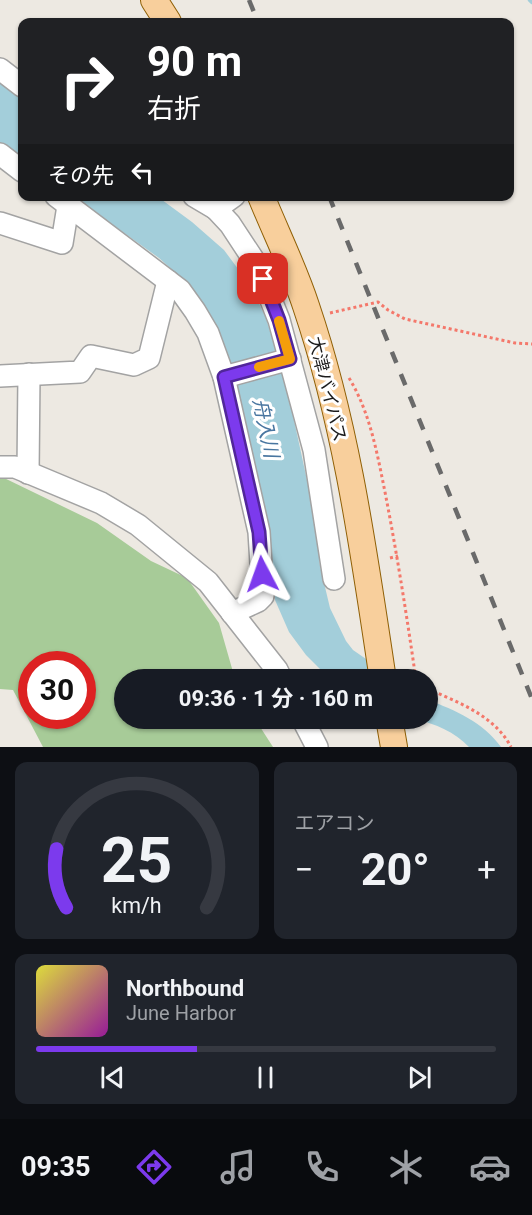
<!DOCTYPE html>
<html lang="ja">
<meta charset="utf-8">
<style>
:root{--surface:#171b24;--page:#20242c;--text:#f1f3f6;--muted:#9ea1a6;--line:#363941;--accent:#7c3aed}
body{margin:0;font-family:Roboto,"Noto Sans JP",sans-serif;background:var(--page);color:var(--text);height:100vh;display:flex;flex-direction:column;font-size:22px;white-space:nowrap}
*{box-sizing:border-box;margin:0}
p{font-size:20px;color:var(--muted)}
.icon{flex:none;width:33px;height:33px;fill:none;stroke:currentColor;stroke-width:2;stroke-linecap:round;stroke-linejoin:round}
.map{position:relative;height:747px;overflow:hidden}
.details{display:flex;flex-direction:column;gap:15px;padding:15px;background:#0d0f14;flex:1}
.details>*{flex:none}
.banner{position:absolute;left:18px;top:18px;width:496px;height:183px;border-radius:12px;box-shadow:0 2px 4px #0004;background:#202124;color:#fff;overflow:hidden}
.speed{position:absolute;left:18px;top:651px;display:flex;gap:12px;font-size:30px;font-weight:700;text-align:center}
.speed>*{display:grid;place-content:center;width:78px;height:78px;border-radius:50%;background:var(--surface);box-shadow:0 2px 4px #0004;line-height:1}
.speed .limit{border:9px solid #d22;background:#fff;color:#111}
.pin{position:absolute;display:grid;place-items:center;width:51px;height:51px;color:#fff;margin:-26px;border-radius:12px;box-shadow:0 3px 9px #0006}
.me{position:absolute;width:66px;margin:-33px;rotate:356deg;stroke-linejoin:round;filter:drop-shadow(0 0 4px #0008)}
.turn{display:flex;align-items:center;gap:21px;height:126px;padding:0 30px;font-size:27px}
.turn .icon{width:78px;height:78px;stroke-width:2.5}
.turn b{display:block;font-size:42px;line-height:51px}
.then{display:flex;align-items:center;height:57px;padding:0 30px;background:#0003;gap:12px;font-size:22px}
.big{font-size:45px;font-weight:700;line-height:1.1}
.details .widget{flex:1;display:flex;flex-direction:column;justify-content:center;gap:9px;min-width:0;padding:0 21px;border-radius:12px;background:var(--page)}
.details .dial{align-items:center;gap:0}
.dial svg{height:156px;overflow:visible;fill:none;stroke:var(--line);stroke-width:7;stroke-linecap:round;text-anchor:middle}
.dial text{fill:var(--text);stroke:none}
.song{display:flex;align-items:center;gap:18px}
.cover{width:72px;height:72px;border-radius:9px;background:linear-gradient(135deg,hsl(60 70% 55%),hsl(300 70% 35%))}
.played{height:6px;border-radius:3px;background:linear-gradient(90deg,var(--accent) 35%,var(--line) 35%)}
.keys{display:flex;justify-content:space-around;direction:ltr}
.heat{display:flex;justify-content:space-between;align-items:center;font-size:33px;direction:ltr}
.details .tiles{flex:1;display:grid;gap:15px;grid-template-columns:1fr 1fr}
.widget:last-child{grid-column:span 2}
.trip{position:absolute;left:114px;top:669px;width:324px;height:60px;border-radius:30px;background:var(--surface);box-shadow:0 2px 4px #0004;font-weight:700;line-height:60px;text-align:center}
.menu{display:flex;height:96px;justify-content:space-around;align-items:center;background:#090b0e;color:var(--muted)}
.menu .icon{width:42px;height:42px}
.menu .active{color:var(--accent)}
.menu b{font-size:27px;color:var(--text)}
.map>svg:first-child{display:block}
.forest{fill:#a7cb98;fill-rule:evenodd}
.water{fill:#a3ceda}
.lines{fill:none;stroke-linecap:round;stroke-linejoin:round}
.stream{stroke:#a3ceda;stroke-width:4.5}
.minor-casing{stroke:#a3a3a3;stroke-width:24}
.major-casing{stroke:#8f5f05;stroke-width:28}
.path{stroke:#f4786b;stroke-width:3;stroke-dasharray:3 3;stroke-linecap:butt}
.minor{stroke:#fff;stroke-width:21}
.major{stroke:#f8cf9c;stroke-width:26}
.rail{stroke:#6a6a6a;stroke-width:4.5;stroke-dasharray:12 12;stroke-linecap:butt}
.route-casing{stroke:#51269a;stroke-width:15}
.route{stroke:#7c3aed;stroke-width:10}
.slow{stroke:#f59e0b;stroke-width:10}
.labels{text-anchor:middle;dominant-baseline:central;stroke-width:6;stroke-linejoin:round;paint-order:stroke}
.street-label{font-size:18px;fill:#1c1c1c;stroke:#fff}
.water-label{font-size:20px;font-style:italic;fill:#4976a0;stroke:#fff}
</style>
<div class="map">
<svg width="532" height="747" viewBox="0 0 532 747">
<rect width="100%" height="100%" fill="#ede9e2"/>
<path class="forest" d="M0 476 97 523 151 561 187 578 219 623 235 679 124 680V718L255 719 273 747H43L13 690 0 689ZM32 664H82V716H32Z"/>
<g class="water">
<polygon points="0,81 22,98 22,159 0,143"/>
<polygon points="74,197 158,197 192,222 224,250 250,285 266,318 287,388 315,517 320,566 330,608 346,641 353,650 395,679 334,679 327,676 306,655 289,632 275,600 271,568 269,527 236,393 187,283 159,258"/>
<path d="M428 700C455 710 483 722 501 747H469C455 732 435 724 416 719L428 718Z"/>
</g>
<g class="lines">
<polyline class="stream" points="530,0 532,2"/>
<g class="minor-casing">
<g id="minor">
<polyline points="0,69 22,86"/>
<polyline points="0,154 22,171"/>
<polyline points="56,196 180,290 195,311 208,333 224,377 259,532 263,596 258,601 232,613"/>
<polyline points="194,196 216,209"/>
<polyline points="234,196 216,209 230,224 257,265 279,320 314,450 334,579"/>
<polyline points="0,223 62,243 68,206"/>
<polyline points="0,376 80,372 91,356 134,365 149,358 168,281"/>
<polyline points="224,377 290,359"/>
<polyline points="0,467 15,467 101,503 138,525 208,582 277,670 282,680"/>
<polyline points="28,473 29,374"/>
<polyline points="302,718 317,747"/>
</g>
</g>
<g class="major-casing">
<g id="major">
<polyline points="154,0 168,22"/>
<path d="M261 196C276 233 294 269 306 306 347 427 364 554 383 680"/>
<polyline points="389,718 394,747"/>
</g>
</g>
<g class="path">
<polyline points="330,313 378,302 388,310 405,319 515,343 532,344"/>
<path d="M349 378C370 412 377 453 385 492 397 554 407 617 416 680"/>
<polyline points="390,558 398,556"/>
<path d="M428 689C458 702 495 716 511 747"/>
</g>
<use href="#minor" class="minor"/>
<use href="#major" class="major"/>
<g class="rail">
<polyline points="249,0 258,22"/>
<polyline points="329,196 532,699"/>
</g>
</g>
<g class="lines">
<g class="route-casing">
<polyline id="route" points="262,574 259,532 224,377 290,359 279,320 263,279"/>
</g>
<use href="#route" class="route"/>
<polyline class="slow" points="259,367 290,359 279,321"/>
</g>
<g class="labels">
<g class="street-label">
<text transform="translate(328 389) rotate(76)">大津バイパス</text>
</g>
<g class="water-label">
<text transform="translate(266 428) rotate(78)">舟入川</text>
</g>
</g>
</svg>
<div class="speed"><div class="limit">30</div></div>
<div class="pin" style="left:263px;top:279px;background:#d93025"><svg class="icon" aria-label="arrive" viewBox="0 0 24 24"><path d="M6 21V4h12l-3 4 3 4H6"/></svg></div>
<svg class="me" style="left:262px;top:574px" viewBox="-20 -20 40 40"><path d="M0-17L14 15 0 8-14 15z" fill="#7c3aed" stroke="#fff" stroke-width="4"/></svg>
<div class="trip">09:36 · 1 分 · 160 m</div>
<div class="banner">
<div class="turn"><svg class="icon" aria-label="right" viewBox="0 0 24 24"><path d="M7 20v-9h11M14 6l5 5-5 5"/></svg><div><b>90 m</b>右折</div></div>
<div class="then">その先<svg class="icon" aria-label="left" viewBox="0 0 24 24"><path d="M17 20v-9H6M10 6l-5 5 5 5"/></svg></div>
</div>
</div>
<section class="details">
<div class="tiles">
<div class="widget dial"><svg viewBox="0 0 100 80">
<path d="M14 69A42 42 0 1 1 86 69"/>
<path d="M14 69A42 42 0 0 1 9 39" stroke="#7c3aed"/>
<text x="50" y="56" font-size="32" font-weight="700">25</text>
<text x="50" y="72" font-size="11">km/h</text>
</svg></div>
<div class="widget"><p>エアコン</p>
<div class="heat"><a>−</a><b class="big">20°</b><a>+</a></div>
</div>
<div class="widget">
<div class="song"><i class="cover"></i><div><b>Northbound</b><p>June Harbor</p></div></div>
<div class="played"></div>
<div class="keys"><svg class="icon" aria-label="previous" viewBox="0 0 24 24"><path d="M18 5L8 12l10 7zM5 5v14"/></svg><svg class="icon" aria-label="pause" viewBox="0 0 24 24"><path d="M8 5v14M16 5v14"/></svg><svg class="icon" aria-label="next" viewBox="0 0 24 24"><path d="M6 5l10 7-10 7zM19 5v14"/></svg></div>
</div>
</div>
</section>
<nav class="menu">
<b>09:35</b>
<svg class="icon active" aria-label="directions" viewBox="0 0 24 24"><path d="M12 3l9 9-9 9-9-9zM9 14v-3h6M13 9l2 2-2 2"/></svg>
<svg class="icon" aria-label="music" viewBox="0 0 24 24"><path d="M9 18V5l10-2v13"/><circle cx="6" cy="18" r="3"/><circle cx="16" cy="16" r="3"/></svg>
<svg class="icon" aria-label="phone" viewBox="0 0 24 24"><path d="M5 4h4l2 5-3 2q2 4 5 5l2-3 5 2v4C11 20 4 13 5 4z"/></svg>
<svg class="icon" aria-label="climate" viewBox="0 0 24 24"><path d="M12 3v18M4 7l16 10M4 17L20 7"/></svg>
<svg class="icon" aria-label="car" viewBox="0 0 24 24"><path d="M5 17H2v-5l4-1 3-4h7l3 4 3 1v5h-3M9 17h6M6 11h13"/><circle cx="7" cy="17" r="2"/><circle cx="17" cy="17" r="2"/></svg>
</nav>
